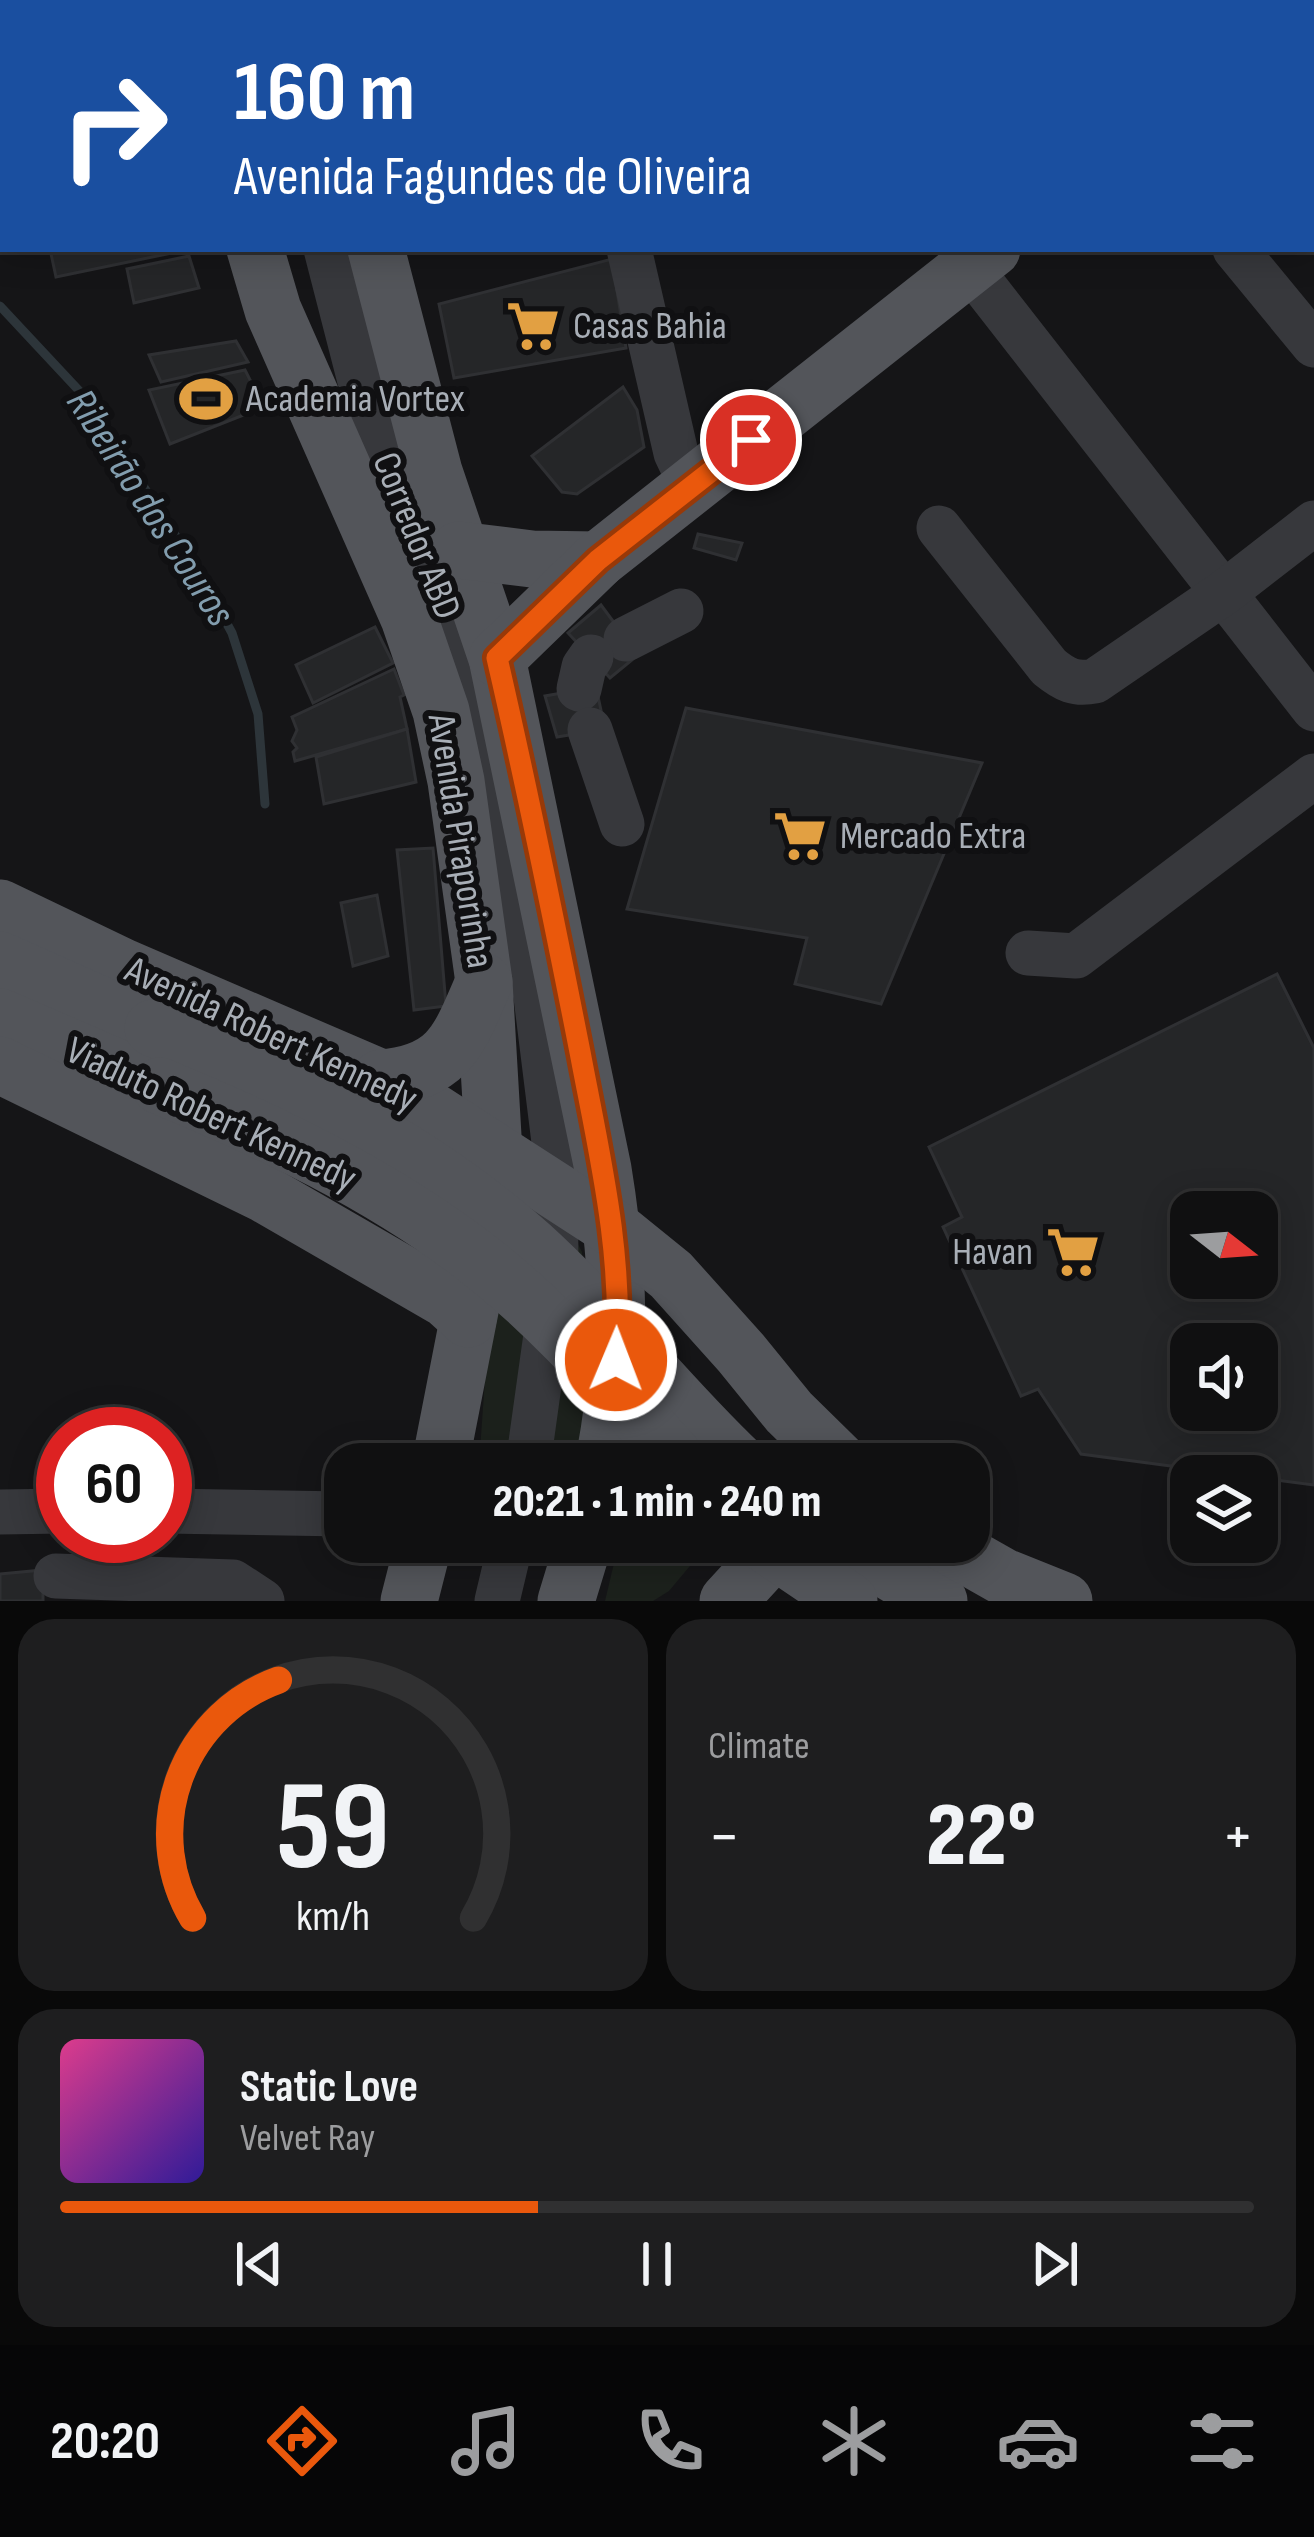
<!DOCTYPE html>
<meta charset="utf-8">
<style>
:root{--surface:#101011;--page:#1e1e1f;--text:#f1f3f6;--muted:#9c9d9f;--line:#303031;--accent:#ea580c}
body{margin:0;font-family:"Sofia Sans Condensed",sans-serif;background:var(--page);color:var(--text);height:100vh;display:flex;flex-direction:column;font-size:45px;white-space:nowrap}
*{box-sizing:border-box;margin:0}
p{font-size:39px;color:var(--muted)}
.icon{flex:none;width:66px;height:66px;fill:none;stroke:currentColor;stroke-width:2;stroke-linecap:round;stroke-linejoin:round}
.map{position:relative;height:1601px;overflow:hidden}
.panel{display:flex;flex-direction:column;gap:18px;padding:18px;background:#090909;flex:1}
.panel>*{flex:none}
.guide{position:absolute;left:0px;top:0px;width:1314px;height:252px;box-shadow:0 6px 30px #0003,0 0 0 3px var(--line);background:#1a4fa0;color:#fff;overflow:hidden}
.needle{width:78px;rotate:107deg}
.buttons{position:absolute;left:1170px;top:1191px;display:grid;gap:24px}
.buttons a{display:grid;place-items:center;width:108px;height:108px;border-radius:24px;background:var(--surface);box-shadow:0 6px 30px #0003,0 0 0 3px var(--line);font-size:60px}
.speed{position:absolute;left:36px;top:1407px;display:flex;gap:24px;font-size:60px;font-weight:700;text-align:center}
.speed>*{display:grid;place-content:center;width:156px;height:156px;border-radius:50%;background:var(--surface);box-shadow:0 6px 30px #0003,0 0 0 3px var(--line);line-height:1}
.speed .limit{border:18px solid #d22;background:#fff;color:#111}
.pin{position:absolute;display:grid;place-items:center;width:102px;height:102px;color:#fff;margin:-51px;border:6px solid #fff;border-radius:50%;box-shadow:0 3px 12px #0007}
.me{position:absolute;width:132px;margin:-66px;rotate:1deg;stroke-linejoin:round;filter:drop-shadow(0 0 9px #0008)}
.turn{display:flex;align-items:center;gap:42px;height:252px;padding:0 36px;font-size:54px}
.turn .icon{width:156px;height:156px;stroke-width:2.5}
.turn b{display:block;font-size:84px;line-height:102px}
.big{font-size:90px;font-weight:800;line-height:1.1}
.panel .tile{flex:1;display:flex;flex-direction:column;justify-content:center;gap:18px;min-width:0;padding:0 42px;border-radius:36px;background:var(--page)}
.panel .dial{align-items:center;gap:0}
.dial svg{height:312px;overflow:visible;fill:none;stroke:var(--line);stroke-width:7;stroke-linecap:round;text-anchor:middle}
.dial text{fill:var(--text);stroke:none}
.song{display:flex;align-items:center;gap:36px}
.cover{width:144px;height:144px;border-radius:18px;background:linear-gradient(135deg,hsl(330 70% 55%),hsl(250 70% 35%))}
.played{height:12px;border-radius:6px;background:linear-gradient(90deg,var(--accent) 40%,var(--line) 40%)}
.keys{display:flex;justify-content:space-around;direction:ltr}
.heat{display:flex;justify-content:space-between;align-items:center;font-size:66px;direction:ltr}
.panel .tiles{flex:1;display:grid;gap:18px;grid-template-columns:1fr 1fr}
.tile:last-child{grid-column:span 2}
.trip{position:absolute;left:324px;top:1443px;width:666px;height:120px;border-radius:36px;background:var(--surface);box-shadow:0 6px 30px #0003,0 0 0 3px var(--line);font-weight:800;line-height:120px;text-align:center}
.dock{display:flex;height:192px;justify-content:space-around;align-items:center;background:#060607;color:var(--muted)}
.dock .icon{width:84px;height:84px}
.dock .selected{color:var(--accent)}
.dock b{font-size:54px;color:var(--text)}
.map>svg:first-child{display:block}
.green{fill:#1c211c}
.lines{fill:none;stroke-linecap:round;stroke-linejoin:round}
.stream{stroke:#2d353a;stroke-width:9}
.building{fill:#252628;stroke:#2f3033;stroke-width:3;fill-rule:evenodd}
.minor{stroke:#37383c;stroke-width:45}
.major{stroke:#53555a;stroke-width:57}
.major-bridge{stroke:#53555a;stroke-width:57}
.route-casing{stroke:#983908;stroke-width:30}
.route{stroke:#ea580c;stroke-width:21}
.labels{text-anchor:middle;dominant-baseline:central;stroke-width:12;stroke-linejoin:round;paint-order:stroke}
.poi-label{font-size:39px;fill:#a8aeb6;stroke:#101012;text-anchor:start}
.street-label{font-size:39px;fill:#a8aeb6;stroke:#101012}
.water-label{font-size:42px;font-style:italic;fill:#829dae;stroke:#101012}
</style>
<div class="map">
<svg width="1314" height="1601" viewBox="0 0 1314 1601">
<rect width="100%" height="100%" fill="#151517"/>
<g class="green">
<polygon points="532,1214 514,1464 479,1464 486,1365 500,1302"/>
<polygon points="562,1238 578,1244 582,1252 588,1335 581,1450 577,1464 537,1464"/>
<polygon points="619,1542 710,1542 669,1591 653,1601 605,1601"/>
</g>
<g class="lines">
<polyline class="stream" points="0,306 85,397 196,567 232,633 258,714 265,804"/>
</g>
<g class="building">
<polygon points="50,249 191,249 56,277"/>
<polygon points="189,256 199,288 134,303 127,269"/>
<polygon points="612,259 626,348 454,378 439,304"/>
<polygon points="236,341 248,362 161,382 149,355"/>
<polygon points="245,370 264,407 170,444 149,390"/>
<polygon points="623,387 637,410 644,447 577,494 562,492 532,456"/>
<polygon points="698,534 742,543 736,560 694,548"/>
<polygon points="601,605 638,655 610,678 568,633"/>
<polygon points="375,627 393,663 313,703 296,665"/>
<polygon points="394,669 404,695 400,697 407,729 295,761 293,752 297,748 292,741 297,730 292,717"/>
<polygon points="596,687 605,729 557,737 545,696"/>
<polygon points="686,708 982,763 881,1004 795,984 807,938 627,909"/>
<polygon points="407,729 416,782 324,804 316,757"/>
<polygon points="433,848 446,1006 414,1010 397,850"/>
<polygon points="377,895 388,956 353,966 341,903"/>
<path d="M1277 974 1314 1048V1485L1081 1454 1038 1389 1021 1396 943 1227 962 1217 929 1147ZM1191 1212H1257V1278H1191ZM1191 1344H1257V1410H1191Z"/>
<polygon points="43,1570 43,1601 0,1601 0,1574"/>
</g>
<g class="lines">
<g class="minor">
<polyline points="274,0 274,3"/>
<polyline points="576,1 580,0"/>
<polyline points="1311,55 1314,57"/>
<polyline points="326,249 370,420 392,483 445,604 474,691 536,997 555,1150 556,1263 528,1464"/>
<polyline points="629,249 676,453 693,489"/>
<polyline points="1235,249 1314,345"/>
<polyline points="969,267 1314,709"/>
<path d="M939 528 1049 667C1065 680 1075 685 1095 681L1225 592 1314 523"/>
<polyline points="626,639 681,611"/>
<polyline points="579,689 584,667 591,657"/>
<polyline points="590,730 622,824"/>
<polyline points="1028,953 1076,956 1314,776"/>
<polyline points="165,1511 345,1514"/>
<polyline points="0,1512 63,1511"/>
<polyline points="56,1576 233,1582 262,1601"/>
<polyline points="497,1601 511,1542"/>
</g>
<g class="major">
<polyline points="201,0 202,3"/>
<polyline points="326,0 327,3"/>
<polyline points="1311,5 1314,2"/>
<polyline points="255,249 273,310 409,618 441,711 456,781 484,982 494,1153 485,1234 440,1464"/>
<path d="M376 249 434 472 497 658 603 1169C619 1267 624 1366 603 1464"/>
<polyline points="459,550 532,559 598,560"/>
<polyline points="497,658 598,560 992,249"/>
<polyline points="0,908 123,967 381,1078 613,1228 671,1275 741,1353 789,1412 842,1464"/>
<polyline points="0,960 153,1028"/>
<polyline points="0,1017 160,1086"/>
<polyline points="0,1065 266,1195 446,1299 468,1319"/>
<path d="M381 1078C450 1072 459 1040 484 982"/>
<polyline points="840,1542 939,1601"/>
<polyline points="942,1542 1004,1577 1064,1601"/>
<polyline points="409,1601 424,1542"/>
<polyline points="566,1601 584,1542"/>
<polyline points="728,1601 762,1564 773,1542"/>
</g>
<g class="major-bridge">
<path d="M153 1028C289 1083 420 1147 531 1246 606 1314 667 1395 740 1464"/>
<path d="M160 1086C269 1131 380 1184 474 1256 552 1315 616 1392 681 1464"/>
<polyline points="762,1542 849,1601"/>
</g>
</g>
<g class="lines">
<g class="route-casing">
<path id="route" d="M616 1360C624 1255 599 1153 580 1052 554 920 527 788 497 658L598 560 751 440"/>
</g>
<use href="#route" class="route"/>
</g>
<defs>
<g id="supermarket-bare" transform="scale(4.14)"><path d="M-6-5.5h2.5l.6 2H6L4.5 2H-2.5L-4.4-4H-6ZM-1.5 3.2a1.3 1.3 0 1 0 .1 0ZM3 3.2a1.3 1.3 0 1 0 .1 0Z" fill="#e2a042" stroke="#101012" stroke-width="2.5" paint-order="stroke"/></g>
<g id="stadium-bare" transform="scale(4.14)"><path d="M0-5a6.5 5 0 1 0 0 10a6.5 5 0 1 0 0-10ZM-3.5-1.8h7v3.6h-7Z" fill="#e2a042" stroke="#101012" stroke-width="2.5" paint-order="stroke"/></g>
</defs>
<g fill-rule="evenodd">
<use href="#supermarket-bare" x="533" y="326"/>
<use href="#stadium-bare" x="206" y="399"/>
<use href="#supermarket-bare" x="800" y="836"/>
<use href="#supermarket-bare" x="1073" y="1252"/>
</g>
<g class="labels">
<g class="poi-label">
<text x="573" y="326">Casas Bahia</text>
<text x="246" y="399">Academia Vortex</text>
<text x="840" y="836">Mercado Extra</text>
<text x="1033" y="1252" text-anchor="end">Havan</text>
</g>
<g class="street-label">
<text transform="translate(416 536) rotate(68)">Corredor ABD</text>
<text transform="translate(460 841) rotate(81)">Avenida Piraporinha</text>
<text transform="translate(271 1035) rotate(25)">Avenida Robert Kennedy</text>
<text transform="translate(211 1115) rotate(25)">Viaduto Robert Kennedy</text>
</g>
<g class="water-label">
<text transform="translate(150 508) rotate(57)">Ribeirão dos Couros</text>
</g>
</g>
</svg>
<div class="buttons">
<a><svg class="needle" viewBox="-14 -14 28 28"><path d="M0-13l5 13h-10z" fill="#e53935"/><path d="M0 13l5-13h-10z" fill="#9c9d9f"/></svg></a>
<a><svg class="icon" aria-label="sound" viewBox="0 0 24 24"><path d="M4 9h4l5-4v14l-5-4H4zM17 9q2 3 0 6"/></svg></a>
<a><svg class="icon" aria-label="layers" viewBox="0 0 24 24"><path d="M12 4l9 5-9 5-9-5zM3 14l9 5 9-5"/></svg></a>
</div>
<div class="speed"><div class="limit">60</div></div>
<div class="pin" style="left:751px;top:440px;background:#d93025"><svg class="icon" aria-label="arrive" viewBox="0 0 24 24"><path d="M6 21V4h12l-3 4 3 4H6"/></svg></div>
<svg class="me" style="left:616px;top:1360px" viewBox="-20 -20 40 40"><circle r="17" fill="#ea580c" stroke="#fff" stroke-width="3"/><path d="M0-11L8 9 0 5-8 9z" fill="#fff"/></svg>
<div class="trip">20:21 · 1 min · 240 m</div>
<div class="guide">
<div class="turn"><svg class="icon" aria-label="right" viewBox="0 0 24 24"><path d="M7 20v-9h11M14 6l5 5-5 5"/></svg><div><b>160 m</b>Avenida Fagundes de Oliveira</div></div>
</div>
</div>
<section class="panel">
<div class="tiles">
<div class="tile dial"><svg viewBox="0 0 100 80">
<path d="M14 69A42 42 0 1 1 86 69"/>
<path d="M14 69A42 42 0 0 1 36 8" stroke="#ea580c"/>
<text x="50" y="56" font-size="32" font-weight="700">59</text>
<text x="50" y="72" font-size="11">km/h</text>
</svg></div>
<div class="tile"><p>Climate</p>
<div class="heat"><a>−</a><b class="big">22°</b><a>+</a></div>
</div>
<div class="tile">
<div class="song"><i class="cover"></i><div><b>Static Love</b><p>Velvet Ray</p></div></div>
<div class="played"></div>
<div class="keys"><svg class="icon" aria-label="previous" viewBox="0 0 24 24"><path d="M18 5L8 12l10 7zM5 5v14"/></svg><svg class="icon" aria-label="pause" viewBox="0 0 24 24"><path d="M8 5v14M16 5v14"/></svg><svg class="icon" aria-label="next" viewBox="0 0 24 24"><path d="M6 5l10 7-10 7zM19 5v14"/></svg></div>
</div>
</div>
</section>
<nav class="dock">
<b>20:20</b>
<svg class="icon selected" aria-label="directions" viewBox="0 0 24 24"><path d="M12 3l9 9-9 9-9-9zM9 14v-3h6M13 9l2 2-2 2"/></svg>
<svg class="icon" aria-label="music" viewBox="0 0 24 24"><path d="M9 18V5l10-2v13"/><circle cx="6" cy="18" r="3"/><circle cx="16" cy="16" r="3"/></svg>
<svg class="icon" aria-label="phone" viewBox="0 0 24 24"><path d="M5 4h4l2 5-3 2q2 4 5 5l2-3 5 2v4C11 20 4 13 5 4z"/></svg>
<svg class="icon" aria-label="climate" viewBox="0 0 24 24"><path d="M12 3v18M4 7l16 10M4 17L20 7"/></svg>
<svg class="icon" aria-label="car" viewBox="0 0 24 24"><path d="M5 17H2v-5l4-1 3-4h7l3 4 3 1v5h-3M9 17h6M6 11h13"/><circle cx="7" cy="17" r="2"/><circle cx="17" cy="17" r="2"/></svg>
<svg class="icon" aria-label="filters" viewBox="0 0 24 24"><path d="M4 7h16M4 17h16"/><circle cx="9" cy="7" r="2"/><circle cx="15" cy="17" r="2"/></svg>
</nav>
